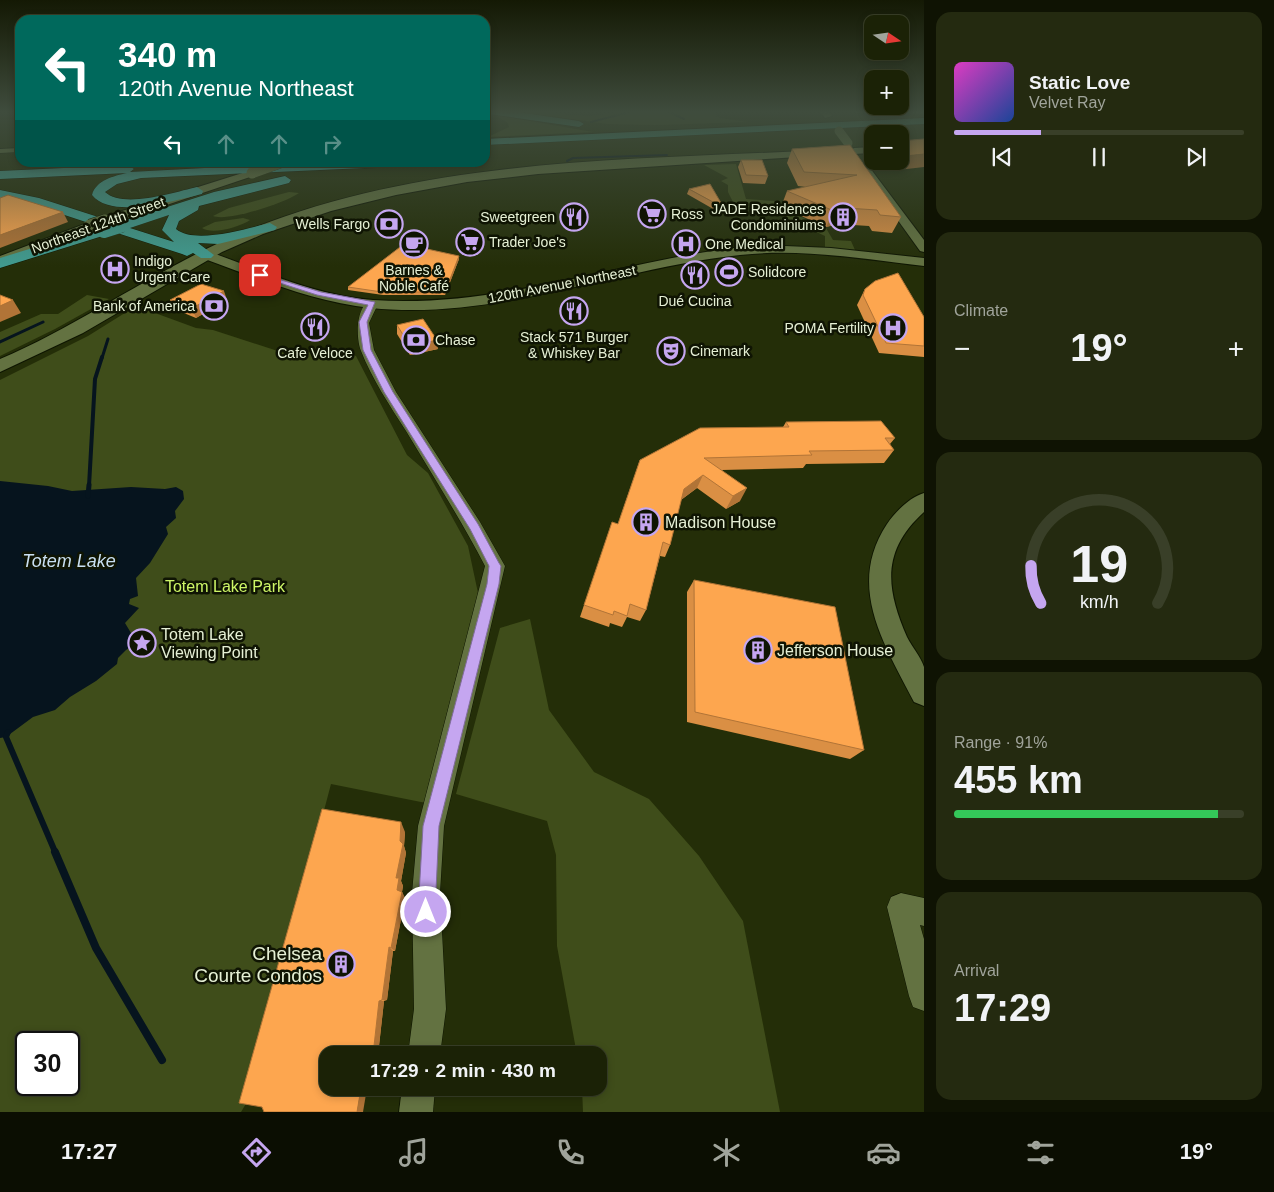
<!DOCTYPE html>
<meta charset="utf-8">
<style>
:root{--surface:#1b2206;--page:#242a10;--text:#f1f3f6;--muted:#a0a49b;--line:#393f28;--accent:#c5a6f0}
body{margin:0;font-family:Helvetica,sans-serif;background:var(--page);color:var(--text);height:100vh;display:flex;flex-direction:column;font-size:19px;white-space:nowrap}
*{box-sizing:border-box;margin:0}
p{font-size:16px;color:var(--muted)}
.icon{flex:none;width:28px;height:28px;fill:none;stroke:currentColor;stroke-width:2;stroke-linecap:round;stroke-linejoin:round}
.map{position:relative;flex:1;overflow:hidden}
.sheet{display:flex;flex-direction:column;gap:12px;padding:12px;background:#0f1303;width:350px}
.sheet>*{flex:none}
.banner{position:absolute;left:15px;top:15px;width:475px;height:152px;border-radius:15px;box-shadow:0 2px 8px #0003,0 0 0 1px var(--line);background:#00695c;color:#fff;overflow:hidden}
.needle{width:32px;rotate:103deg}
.fabs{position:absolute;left:864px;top:15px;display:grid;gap:10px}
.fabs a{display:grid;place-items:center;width:45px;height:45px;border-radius:10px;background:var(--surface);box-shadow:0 2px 8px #0003,0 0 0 1px var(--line);font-size:25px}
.speed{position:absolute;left:15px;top:1031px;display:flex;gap:10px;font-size:25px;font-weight:700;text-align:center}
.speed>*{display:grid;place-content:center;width:65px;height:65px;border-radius:50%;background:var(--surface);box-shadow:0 2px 8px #0003,0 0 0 1px var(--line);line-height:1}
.speed .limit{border:2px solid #111;border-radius:8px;background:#fff;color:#111}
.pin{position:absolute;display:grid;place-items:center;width:42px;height:42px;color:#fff;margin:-21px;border-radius:10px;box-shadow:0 2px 8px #0006}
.me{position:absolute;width:55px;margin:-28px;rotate:0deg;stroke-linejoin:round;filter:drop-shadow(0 0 4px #0008)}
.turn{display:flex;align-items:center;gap:18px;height:105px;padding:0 20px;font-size:22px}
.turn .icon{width:65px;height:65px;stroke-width:2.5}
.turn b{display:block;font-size:35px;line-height:42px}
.lanes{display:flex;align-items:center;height:48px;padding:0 20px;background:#0003;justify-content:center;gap:25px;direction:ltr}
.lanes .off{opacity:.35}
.big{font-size:38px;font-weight:800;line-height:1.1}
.sheet .card{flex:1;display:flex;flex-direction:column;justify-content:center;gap:8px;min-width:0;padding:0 18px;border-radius:15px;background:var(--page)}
.sheet .dial{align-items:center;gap:0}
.dial svg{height:130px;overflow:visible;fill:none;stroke:var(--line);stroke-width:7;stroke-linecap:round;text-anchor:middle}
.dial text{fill:var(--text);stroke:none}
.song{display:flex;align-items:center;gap:15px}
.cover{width:60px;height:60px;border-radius:8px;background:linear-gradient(135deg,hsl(310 70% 55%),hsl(220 70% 35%))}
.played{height:5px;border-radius:2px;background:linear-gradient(90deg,var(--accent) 30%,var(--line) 30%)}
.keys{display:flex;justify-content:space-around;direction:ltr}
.heat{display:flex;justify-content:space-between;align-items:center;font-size:28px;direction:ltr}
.charge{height:8px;border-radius:4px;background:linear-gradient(90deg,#34c759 91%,var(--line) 0)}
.trip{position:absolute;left:319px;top:1046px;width:288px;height:50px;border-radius:15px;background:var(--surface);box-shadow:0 2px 8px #0003,0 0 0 1px var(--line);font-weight:800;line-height:50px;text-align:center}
.menu{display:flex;height:80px;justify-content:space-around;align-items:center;background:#0b0e02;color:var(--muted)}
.menu .icon{width:35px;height:35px}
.menu .on{color:var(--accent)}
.menu b{font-size:22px;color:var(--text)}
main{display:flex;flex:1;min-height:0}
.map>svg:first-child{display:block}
.green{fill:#3f4d1a;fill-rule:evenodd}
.water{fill:#06141e}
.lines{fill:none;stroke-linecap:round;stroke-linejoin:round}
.stream-far5{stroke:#06141e;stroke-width:2}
.stream-far4{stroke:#06141e;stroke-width:3}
.stream-far3{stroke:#06141e;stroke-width:4}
.stream-far2{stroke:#06141e;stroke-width:5}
.stream-far1{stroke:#06141e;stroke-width:6}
.stream{stroke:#06141e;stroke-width:8}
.minor-casing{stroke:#0e1500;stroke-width:1}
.tertiary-casing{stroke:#0e1500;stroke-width:2}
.secondary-casing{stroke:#0e1500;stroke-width:2}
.motorway-casing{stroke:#0e1500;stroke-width:1}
.minor{fill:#637241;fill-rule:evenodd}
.tertiary{fill:#637241;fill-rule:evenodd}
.secondary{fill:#637241;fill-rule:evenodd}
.motorway{fill:#419b8f;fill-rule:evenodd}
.tertiary-bridge-casing{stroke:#0e1500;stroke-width:9;stroke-linecap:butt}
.secondary-bridge-far1-casing{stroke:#0e1500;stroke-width:11;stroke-linecap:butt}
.secondary-bridge-casing{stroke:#0e1500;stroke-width:14;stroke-linecap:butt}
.motorway-bridge-casing{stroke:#0e1500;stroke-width:14;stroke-linecap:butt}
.tertiary-bridge{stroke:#637241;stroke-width:9}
.secondary-bridge-far1{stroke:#637241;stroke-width:11}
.secondary-bridge{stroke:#637241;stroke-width:13}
.motorway-bridge{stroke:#419b8f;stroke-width:14}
.wall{fill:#da8f44}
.shaded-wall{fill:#b17437}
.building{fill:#fda64f;stroke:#b17437}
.route{fill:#c5a6f0;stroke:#806c9c}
.labels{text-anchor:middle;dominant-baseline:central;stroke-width:5;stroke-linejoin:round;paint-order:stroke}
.far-poi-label{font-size:14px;fill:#e6f0d5;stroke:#0f1403;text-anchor:start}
.far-street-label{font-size:14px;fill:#e6f0d5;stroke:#0f1403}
.poi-label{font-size:16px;fill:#e6f0d5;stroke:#0f1403;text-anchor:start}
.park-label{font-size:16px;fill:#cef667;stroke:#0f1403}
.water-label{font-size:18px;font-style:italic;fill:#c9dff2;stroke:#0f1403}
.near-poi-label{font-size:19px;fill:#e6f0d5;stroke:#0f1403;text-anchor:end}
</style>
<main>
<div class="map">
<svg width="924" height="1112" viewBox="0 0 924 1112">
<rect width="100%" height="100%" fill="#242e08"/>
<g class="green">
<path d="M510 111C520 111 531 110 541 111 568 114 590 120 617 111H717L716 116 719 118 749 122 656 125 608 124Z"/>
<polygon points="495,115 593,132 488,137 509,127 508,123"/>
<polygon points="736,164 746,199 774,201 779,207 826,228 833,240 851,241 855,250 825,248 825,236 769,210 748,207 747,213 739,214 728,192 728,185 721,181 728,178 704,165"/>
<path d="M289 192 299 193C285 203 228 222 213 216L229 208Z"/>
<path d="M243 218 250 220C240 227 212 235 202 228L215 222Z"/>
<polygon points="87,295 109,299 55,329 0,356 0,332 41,314 58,314"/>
<path d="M136 306 196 328 213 330 290 355 335 349 356 356 407 455 428 473 468 546 481 607 426 803 331 784 247 1102 241 1112H0V380L88 336ZM26 1042H69V1085H26Z"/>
<polygon points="530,619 549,710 594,772 649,799 699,856 743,921 780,1112 583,1112 582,1088 598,1088 598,1055 577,1055 557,946 556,855 547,821 456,794 500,628"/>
</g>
<polygon class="water" points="0,481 48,486 72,491 131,487 165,489 176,487 183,491 184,499 175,511 176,518 166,527 168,534 150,563 136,578 138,596 130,599 129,604 139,608 125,623 137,643 126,650 118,658 117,664 96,681 70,697 55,710 33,717 6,737 0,738"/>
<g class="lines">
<g class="stream-far5">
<polyline points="667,111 684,119"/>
<polyline points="591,122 633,111"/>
<polyline points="567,161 573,158 667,155"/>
</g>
<g class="stream-far4">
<polyline points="0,342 43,322"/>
<polyline points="102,358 108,339"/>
</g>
<polyline class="stream-far3" points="89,486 95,379 102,357"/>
<polyline class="stream-far2" points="88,496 89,485"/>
<polyline class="stream-far1" points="8,732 6,737 56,854"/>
<polyline class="stream" points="55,852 96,948 162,1060"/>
<g class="minor-casing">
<g id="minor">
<polygon points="20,148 20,152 0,153 0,149"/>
<path d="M372 300 378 304 369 323 374 350 396 392 480 522 505 566 444 826 440 893 446 1009 440 1055H408L414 1009 412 893 418 826 485 566C461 520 433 476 406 431 390 406 372 379 361 351 356 339 355 305 372 300Z"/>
<polygon points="901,893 924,898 924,926 920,925 924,939 924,1011 913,1007 909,996 887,907 891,897"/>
<polygon points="402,1088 435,1088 433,1112 399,1112"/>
</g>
</g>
<g class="tertiary-casing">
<g id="tertiary">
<polygon points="820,111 828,111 832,116 825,118"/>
<polygon points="853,111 924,111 924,114 857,113"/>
<polygon points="872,147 872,153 854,154 849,151 854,148"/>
<polygon points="861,164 867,164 924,240 924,252 920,251 859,166"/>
<path d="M762 245 831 248 924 258V266C863 259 801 248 740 255 617 268 496 321 371 308 312 302 257 278 202 258L200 255 202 252H210C263 271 317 296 373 300 506 309 631 256 762 245Z"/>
<path d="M924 493V512C882 550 885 587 907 637 912 647 921 657 924 667 924 678 924 694 924 706L914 702C884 644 846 586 887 524 895 512 910 497 924 493Z"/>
</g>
</g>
<g class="secondary-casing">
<g id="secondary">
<path d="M825 150 830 153 829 155 538 174 467 182 396 195 331 211 263 234 222 252 83 333 0 372V359C87 322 163 264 251 229 431 157 634 160 825 150Z"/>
<polygon points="252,170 256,171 256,175 110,224 100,224 98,221 100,218"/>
<polygon points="90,222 97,226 95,229 0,265 0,256"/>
</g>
</g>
<g class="motorway-casing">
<g id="motorway">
<polygon points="485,111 511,111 579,121 584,124 579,127 489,114"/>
<polygon points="924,118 924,124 485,145 485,139"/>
<path d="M318 162H415L409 166 141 178 117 184 105 192C123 209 175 192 197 187L203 191 202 194C176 200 112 220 92 195 96 180 114 176 127 173L0 179V171L128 165 134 169 130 172Z"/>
<path d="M285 176 291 180 289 183 199 206 198 210 179 221 176 229C195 245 248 228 270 223L277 227 275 230 218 244 198 243 214 255 211 258H201L193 253 187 256 182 254 111 231 109 234 0 268V258L101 227 31 204 0 198V190L39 198 117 223 214 192ZM169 215 162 230 174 242 130 228Z"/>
</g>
</g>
<use href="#minor" class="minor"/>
<use href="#tertiary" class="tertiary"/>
<use href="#secondary" class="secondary"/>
<use href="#motorway" class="motorway"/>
<g class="tertiary-bridge-casing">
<polyline id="tertiary-bridge" points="839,131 848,143"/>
</g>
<g class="secondary-bridge-far1-casing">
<polyline id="secondary-bridge-far1" points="252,173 282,162"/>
</g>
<g class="secondary-bridge-casing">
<polyline id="secondary-bridge" points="90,226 105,221"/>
</g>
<g class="motorway-bridge-casing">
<polyline id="motorway-bridge" points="104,231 123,225"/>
</g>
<use href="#tertiary-bridge" class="tertiary-bridge"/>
<use href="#secondary-bridge-far1" class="secondary-bridge-far1"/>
<use href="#secondary-bridge" class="secondary-bridge"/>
<use href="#motorway-bridge" class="motorway-bridge"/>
</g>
<g class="wall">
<polygon points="924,139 898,170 872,167 866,157 872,143 872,161 900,161 900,141"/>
<polygon points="850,145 901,217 892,233 872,231 869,226 838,224 826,227 781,207 787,191 806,187 798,186 787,163 792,149"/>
<polygon points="741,160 768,176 765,184 743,183 738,167"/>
<polygon points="689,189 724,208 722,214 687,194"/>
<polygon points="459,259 445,295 383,295 348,290 348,287"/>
<polygon points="865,289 924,317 924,357 879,353 857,305"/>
<polygon points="170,300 227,300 196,318 174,309"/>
<polygon points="397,325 438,349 410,355 397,334"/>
<polygon points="786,422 895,438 890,444 894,450 884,463 806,464 803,468 722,470 740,501 726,509 697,488 681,500 670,545 665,557 660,556 646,610 640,621 627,617 622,627 610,623 609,627 580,617 584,605 618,524 640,460 783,427"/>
<polygon points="694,580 864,750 850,759 687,722 687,592"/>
<polygon points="405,832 404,846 406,853 401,881 403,886 402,892 405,898 395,951 393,951 387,1000 384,1001 378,1055 328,1055 262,1107"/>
</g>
<g class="shaded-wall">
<polygon points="924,154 924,167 898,170 905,156"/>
<polygon points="846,208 838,224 826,227 834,211"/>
<polygon points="63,212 68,222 0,248 0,235"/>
<polygon points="459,256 459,259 445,295 445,292"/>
<polygon points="224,291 227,300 196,318 192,308"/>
<polygon points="13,300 21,313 0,322 0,306"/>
<polygon points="437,340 438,349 410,355 410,346"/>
<polygon points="703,475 697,488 678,502 684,489"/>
<polygon points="747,488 740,501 726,509 733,496"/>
<polygon points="401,822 405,832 404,846 406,853 401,881 403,886 401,897 397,890 396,878"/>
<polygon points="402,892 405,898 395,951 391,948"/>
<polygon points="389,947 393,951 387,1000 382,1000"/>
<polygon points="379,1001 384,1001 378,1055 373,1055"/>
<polygon points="361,1088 367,1088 363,1112 357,1112"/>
</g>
<g class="building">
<polygon points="924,139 924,154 905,156 900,155 900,141"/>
<polygon points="850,145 901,217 880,215 877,210 846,208 834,211 787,191 857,175 804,172 792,149"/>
<polygon points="741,160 762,160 768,176 746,175"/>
<polygon points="710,184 724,208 689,189"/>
<polygon points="8,195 63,212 0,235 0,198"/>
<polygon points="404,244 459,256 445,292 382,292 348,287"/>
<polygon points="898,273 924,317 924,346 886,343 863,295 865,289 875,281"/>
<polygon points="201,284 224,291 192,308 170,300"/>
<polygon points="0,295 13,300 0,306"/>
<polygon points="423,319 437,340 410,346 397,325"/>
<polygon points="881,421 895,438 885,438 894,450 809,451 812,455 704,458 747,488 733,496 703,475 684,489 670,545 663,542 646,610 630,604 627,616 614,611 613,615 584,605 612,522 618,524 640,460 700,428 789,427 786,422"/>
<polygon points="694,580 835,607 864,750 695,712"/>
<polygon points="322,809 401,822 400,841 403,844 396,878 399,878 397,890 402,892 391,948 389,947 382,1000 379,1001 373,1055 328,1055 328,1088 361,1088 357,1112 264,1112 262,1107 239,1103"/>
</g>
<linearGradient id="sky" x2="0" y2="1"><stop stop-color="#141904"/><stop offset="0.42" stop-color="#3f4c3d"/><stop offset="1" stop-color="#3f4c3d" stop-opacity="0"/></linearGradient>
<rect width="924" height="267" fill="url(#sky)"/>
<polygon class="route" points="258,273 321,292 375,302 367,322 371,350 393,392 478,524 499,563 501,566 499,584 439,826 435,912 432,918 426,921 420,918 418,912 423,826 487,584 489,566 470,529 384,392 363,350 359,322 368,305 317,295 258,276"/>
<defs>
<g id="supermarket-ring" transform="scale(1.4375)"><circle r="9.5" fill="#0f1403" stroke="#c5a6f0" stroke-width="1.5"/><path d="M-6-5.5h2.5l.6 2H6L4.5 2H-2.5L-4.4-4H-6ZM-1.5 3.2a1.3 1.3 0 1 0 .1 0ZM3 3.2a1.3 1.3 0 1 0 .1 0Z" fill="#c5a6f0"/></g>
<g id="restaurant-ring" transform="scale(1.4375)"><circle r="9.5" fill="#0f1403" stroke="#c5a6f0" stroke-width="1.5"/><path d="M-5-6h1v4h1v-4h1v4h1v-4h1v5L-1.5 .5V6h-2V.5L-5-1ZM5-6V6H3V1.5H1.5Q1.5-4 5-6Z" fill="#c5a6f0"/></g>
<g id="building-ring" transform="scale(1.4375)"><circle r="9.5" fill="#0f1403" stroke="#c5a6f0" stroke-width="1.5"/><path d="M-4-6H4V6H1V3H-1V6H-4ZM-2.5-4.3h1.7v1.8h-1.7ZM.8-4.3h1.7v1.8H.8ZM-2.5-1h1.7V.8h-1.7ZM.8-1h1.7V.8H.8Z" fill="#c5a6f0"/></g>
<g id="bank-ring" transform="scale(1.4375)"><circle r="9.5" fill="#0f1403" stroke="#c5a6f0" stroke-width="1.5"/><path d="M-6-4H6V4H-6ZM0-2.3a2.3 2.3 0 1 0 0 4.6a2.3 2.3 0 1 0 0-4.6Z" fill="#c5a6f0"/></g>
<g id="cafe-ring" transform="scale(1.4375)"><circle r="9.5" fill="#0f1403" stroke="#c5a6f0" stroke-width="1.5"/><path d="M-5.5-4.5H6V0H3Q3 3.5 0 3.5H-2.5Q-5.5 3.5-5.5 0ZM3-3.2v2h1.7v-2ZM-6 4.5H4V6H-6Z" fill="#c5a6f0"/></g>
<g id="hospital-ring" transform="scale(1.4375)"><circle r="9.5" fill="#0f1403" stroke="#c5a6f0" stroke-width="1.5"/><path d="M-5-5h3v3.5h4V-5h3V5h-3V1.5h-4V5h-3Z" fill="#c5a6f0"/></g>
<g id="stadium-ring" transform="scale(1.4375)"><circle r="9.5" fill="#0f1403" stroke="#c5a6f0" stroke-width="1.5"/><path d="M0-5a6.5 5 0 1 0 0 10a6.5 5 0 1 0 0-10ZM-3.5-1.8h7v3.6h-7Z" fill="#c5a6f0"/></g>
<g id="theatre-ring" transform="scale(1.4375)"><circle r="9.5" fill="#0f1403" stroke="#c5a6f0" stroke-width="1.5"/><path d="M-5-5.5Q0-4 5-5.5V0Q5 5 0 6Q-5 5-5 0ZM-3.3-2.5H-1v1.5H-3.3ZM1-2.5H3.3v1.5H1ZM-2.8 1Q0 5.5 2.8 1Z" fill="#c5a6f0"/></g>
<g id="sight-ring" transform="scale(1.4375)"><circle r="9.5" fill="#0f1403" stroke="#c5a6f0" stroke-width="1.5"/><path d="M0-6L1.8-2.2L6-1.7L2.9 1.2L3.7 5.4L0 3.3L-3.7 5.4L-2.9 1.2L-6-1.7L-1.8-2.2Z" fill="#c5a6f0"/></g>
</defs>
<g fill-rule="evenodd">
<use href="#supermarket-ring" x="652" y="214"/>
<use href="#restaurant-ring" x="574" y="217"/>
<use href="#building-ring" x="843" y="217"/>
<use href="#bank-ring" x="389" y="224"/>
<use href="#supermarket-ring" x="470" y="242"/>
<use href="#cafe-ring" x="414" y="244"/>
<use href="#hospital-ring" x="686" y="244"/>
<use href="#hospital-ring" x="115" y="269"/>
<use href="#stadium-ring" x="729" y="272"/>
<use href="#restaurant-ring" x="695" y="275"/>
<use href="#bank-ring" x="214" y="306"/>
<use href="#restaurant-ring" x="574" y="311"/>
<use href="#restaurant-ring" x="315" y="327"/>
<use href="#hospital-ring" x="893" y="328"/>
<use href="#bank-ring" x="416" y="340"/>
<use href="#theatre-ring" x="671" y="351"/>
<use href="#building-ring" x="646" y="522"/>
<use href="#sight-ring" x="142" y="643"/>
<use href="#building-ring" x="758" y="650"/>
<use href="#building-ring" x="341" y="964"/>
</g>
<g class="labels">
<g class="far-poi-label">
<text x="824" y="209" text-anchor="end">JADE Residences<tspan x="824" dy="16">Condominiums</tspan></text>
<text x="671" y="214">Ross</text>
<text x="555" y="217" text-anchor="end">Sweetgreen</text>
<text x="370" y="224" text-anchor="end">Wells Fargo</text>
<text x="489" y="242">Trader Joe's</text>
<text x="705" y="244">One Medical</text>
<text x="134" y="261">Indigo<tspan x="134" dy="16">Urgent Care</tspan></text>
<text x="414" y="270" text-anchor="middle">Barnes &amp;<tspan x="414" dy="16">Noble Café</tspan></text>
<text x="748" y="272">Solidcore</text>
<text x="695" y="301" text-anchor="middle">Dué Cucina</text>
<text x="195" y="306" text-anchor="end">Bank of America</text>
<text x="874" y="328" text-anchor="end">POMA Fertility</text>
<text x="574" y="337" text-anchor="middle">Stack 571 Burger<tspan x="574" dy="16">&amp; Whiskey Bar</tspan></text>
<text x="435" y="340">Chase</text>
<text x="690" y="351">Cinemark</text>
<text x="315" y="353" text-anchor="middle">Cafe Veloce</text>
</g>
<g class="far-street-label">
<text transform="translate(98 225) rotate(-20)">Northeast 124th Street</text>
<text transform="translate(562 284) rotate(-11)">120th Avenue Northeast</text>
</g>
<g class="poi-label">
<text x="665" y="522">Madison House</text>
<text x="161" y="634">Totem Lake<tspan x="161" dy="18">Viewing Point</tspan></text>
<text x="777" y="650">Jefferson House</text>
</g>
<g class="park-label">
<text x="225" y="586">Totem Lake Park</text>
</g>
<g class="water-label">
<text x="69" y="561">Totem Lake</text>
</g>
<g class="near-poi-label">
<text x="322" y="953">Chelsea<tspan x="322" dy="22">Courte Condos</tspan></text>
</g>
</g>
</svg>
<div class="fabs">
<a><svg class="needle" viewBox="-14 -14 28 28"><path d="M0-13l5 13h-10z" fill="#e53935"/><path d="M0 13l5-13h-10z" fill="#a0a49b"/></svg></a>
<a>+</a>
<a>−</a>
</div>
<div class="speed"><div class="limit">30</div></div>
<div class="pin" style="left:260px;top:275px;background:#d93025"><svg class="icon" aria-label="arrive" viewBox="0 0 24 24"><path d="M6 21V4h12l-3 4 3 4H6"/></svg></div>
<svg class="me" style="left:426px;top:912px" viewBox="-20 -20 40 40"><circle r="17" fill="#c5a6f0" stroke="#fff" stroke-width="3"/><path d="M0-11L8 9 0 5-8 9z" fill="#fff"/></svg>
<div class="trip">17:29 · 2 min · 430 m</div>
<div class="banner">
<div class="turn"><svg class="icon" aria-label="left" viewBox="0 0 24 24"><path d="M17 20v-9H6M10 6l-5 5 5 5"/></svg><div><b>340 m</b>120th Avenue Northeast</div></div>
<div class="lanes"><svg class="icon" aria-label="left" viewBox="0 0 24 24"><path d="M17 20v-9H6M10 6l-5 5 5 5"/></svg><svg class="icon off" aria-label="ahead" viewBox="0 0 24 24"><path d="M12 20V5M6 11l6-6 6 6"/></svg><svg class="icon off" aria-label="ahead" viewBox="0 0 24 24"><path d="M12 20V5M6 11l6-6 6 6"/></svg><svg class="icon off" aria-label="right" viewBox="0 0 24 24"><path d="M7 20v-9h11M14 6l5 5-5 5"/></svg></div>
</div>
</div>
<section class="sheet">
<div class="card">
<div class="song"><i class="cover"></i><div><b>Static Love</b><p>Velvet Ray</p></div></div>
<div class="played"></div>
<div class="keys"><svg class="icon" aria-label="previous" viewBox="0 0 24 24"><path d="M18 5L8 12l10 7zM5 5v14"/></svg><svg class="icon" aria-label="pause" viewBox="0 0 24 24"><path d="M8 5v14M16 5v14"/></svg><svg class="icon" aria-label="next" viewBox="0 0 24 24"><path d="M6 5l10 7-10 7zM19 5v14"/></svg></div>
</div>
<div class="card"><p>Climate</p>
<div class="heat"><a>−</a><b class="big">19°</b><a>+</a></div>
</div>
<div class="card dial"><svg viewBox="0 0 100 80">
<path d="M14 69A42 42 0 1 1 86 69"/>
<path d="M14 69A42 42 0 0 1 8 46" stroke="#c5a6f0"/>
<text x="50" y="56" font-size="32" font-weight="700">19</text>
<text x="50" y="72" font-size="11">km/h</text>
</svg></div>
<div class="card"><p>Range · 91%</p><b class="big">455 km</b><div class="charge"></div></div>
<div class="card"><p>Arrival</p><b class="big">17:29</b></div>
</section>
</main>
<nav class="menu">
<b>17:27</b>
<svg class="icon on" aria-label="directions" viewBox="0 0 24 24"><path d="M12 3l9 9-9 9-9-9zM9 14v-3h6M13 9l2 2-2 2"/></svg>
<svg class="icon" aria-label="music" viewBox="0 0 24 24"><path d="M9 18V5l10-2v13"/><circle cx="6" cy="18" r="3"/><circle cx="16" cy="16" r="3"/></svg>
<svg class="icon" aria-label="phone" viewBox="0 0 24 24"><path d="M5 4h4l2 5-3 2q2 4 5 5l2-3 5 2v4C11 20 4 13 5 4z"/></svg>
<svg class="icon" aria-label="climate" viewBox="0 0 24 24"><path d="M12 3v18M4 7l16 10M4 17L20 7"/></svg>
<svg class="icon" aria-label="car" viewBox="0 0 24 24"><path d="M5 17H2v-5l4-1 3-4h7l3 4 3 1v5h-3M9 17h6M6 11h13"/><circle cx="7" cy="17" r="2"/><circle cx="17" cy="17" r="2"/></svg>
<svg class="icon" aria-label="filters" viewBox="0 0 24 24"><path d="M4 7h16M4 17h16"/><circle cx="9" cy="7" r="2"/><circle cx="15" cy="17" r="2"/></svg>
<b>19°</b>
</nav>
